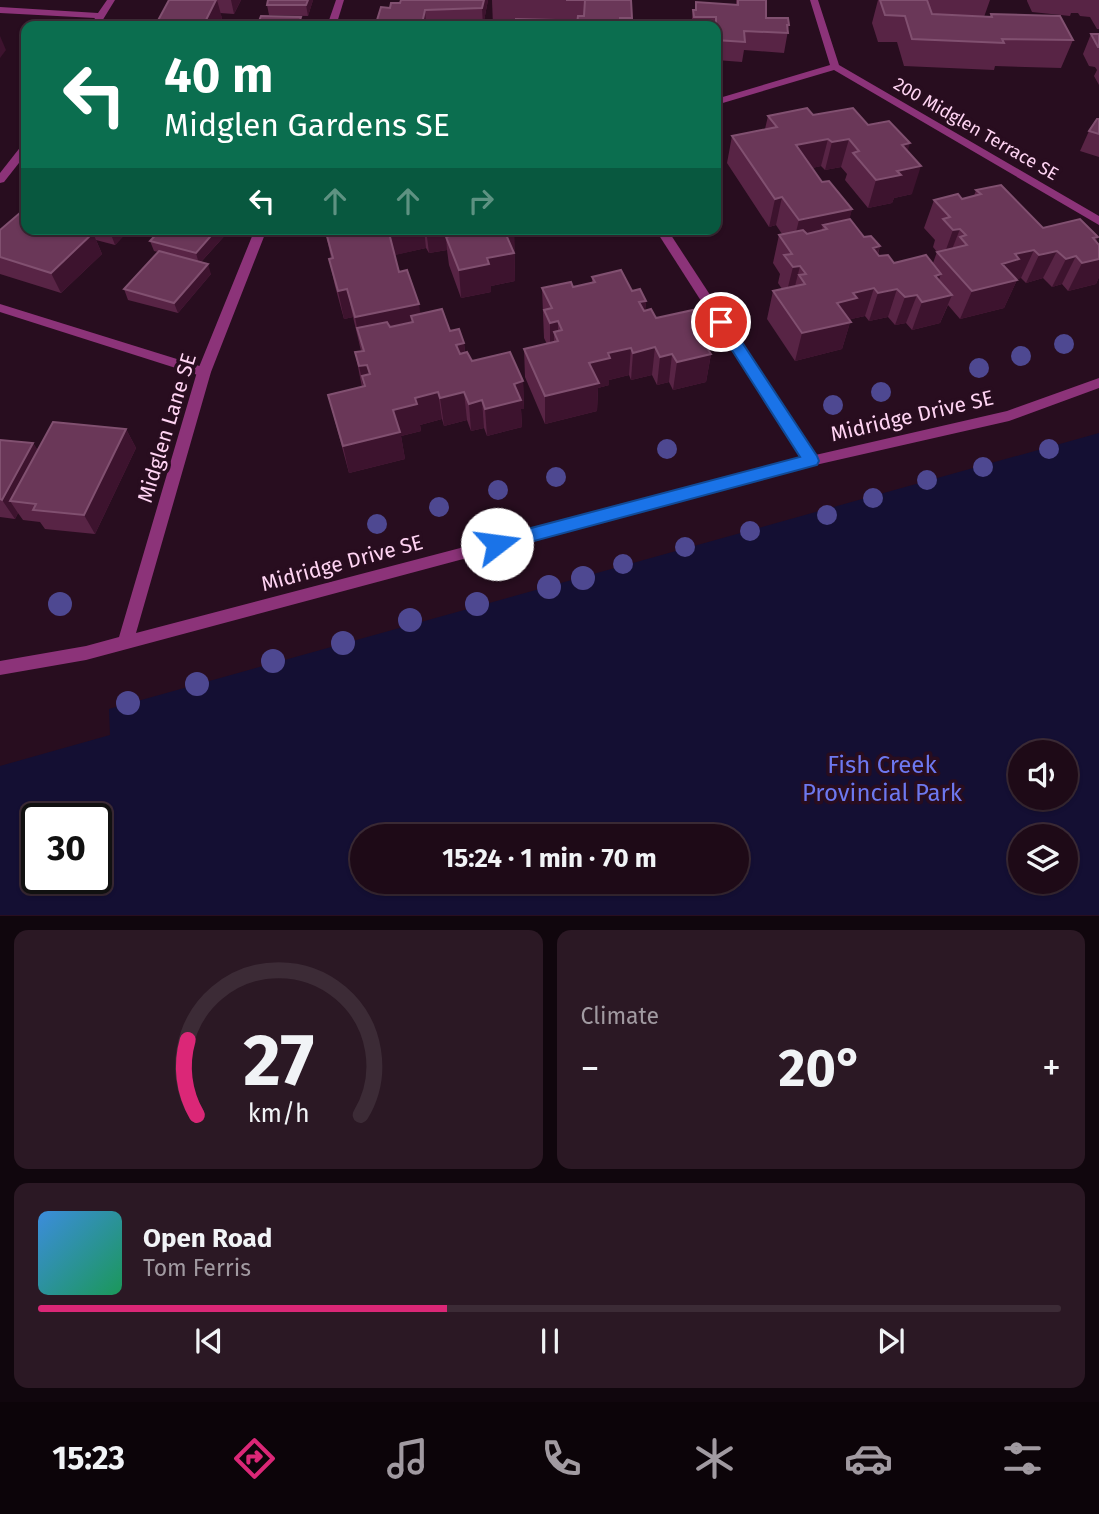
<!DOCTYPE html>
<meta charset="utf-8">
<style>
:root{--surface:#1e0a17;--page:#2b1824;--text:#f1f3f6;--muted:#a19aa1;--line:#3c2b36;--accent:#db2777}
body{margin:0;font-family:"Fira Sans",sans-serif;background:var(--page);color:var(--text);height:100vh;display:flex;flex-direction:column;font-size:26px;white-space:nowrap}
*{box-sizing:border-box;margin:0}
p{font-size:23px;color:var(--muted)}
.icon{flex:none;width:38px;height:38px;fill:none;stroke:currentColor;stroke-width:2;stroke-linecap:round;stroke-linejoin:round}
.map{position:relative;height:916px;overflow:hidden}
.drawer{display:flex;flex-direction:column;gap:14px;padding:14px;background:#10060d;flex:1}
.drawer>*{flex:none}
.top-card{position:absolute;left:21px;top:21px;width:700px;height:214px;border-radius:14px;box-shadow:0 2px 5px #0004,0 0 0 2px var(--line);background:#0b6e4f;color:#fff;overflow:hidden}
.tools{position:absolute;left:1008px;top:740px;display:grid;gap:14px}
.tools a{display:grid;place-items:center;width:70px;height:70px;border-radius:50%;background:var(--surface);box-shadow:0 2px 5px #0004,0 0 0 2px var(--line);font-size:35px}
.speed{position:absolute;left:21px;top:803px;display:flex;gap:14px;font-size:35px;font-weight:700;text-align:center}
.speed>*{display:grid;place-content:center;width:91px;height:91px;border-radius:50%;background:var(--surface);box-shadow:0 2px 5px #0004,0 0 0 2px var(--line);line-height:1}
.speed .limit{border:4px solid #111;border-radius:10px;background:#fff;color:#111}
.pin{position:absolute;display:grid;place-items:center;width:60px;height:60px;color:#fff;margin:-30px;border:4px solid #fff;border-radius:50%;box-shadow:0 2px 7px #0007}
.me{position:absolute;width:77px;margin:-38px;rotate:75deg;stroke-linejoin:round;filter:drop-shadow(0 0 5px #0008)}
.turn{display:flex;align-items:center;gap:24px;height:147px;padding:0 28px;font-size:32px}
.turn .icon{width:91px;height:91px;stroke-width:2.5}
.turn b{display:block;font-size:49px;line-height:60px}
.lanes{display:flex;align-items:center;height:66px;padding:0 28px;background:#0003;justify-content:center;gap:35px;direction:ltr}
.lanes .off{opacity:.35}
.big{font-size:52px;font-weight:700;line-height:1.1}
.drawer .widget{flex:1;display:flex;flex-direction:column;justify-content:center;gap:10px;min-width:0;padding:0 24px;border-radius:14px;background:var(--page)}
.drawer .dial{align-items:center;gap:0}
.dial svg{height:182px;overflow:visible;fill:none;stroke:var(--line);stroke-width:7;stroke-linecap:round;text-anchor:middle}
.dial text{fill:var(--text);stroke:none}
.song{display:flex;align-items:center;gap:21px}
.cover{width:84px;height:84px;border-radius:10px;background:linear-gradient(135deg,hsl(210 70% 55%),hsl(150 70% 35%))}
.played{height:7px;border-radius:4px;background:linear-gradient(90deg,var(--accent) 40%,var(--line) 40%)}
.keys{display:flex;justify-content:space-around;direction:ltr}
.heat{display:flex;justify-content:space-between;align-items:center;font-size:38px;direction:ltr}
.drawer .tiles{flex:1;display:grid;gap:14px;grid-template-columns:1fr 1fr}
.widget:last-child{grid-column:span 2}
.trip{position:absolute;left:350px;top:824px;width:399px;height:70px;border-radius:35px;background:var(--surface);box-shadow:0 2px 5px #0004,0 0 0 2px var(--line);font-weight:700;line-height:70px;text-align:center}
.tabs{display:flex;height:112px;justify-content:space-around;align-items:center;background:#0c0409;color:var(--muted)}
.tabs .icon{width:49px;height:49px}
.tabs .on{color:var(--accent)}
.tabs b{font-size:32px;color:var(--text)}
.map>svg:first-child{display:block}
.green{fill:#140f33;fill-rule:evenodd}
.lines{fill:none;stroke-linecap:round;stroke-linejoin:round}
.service{fill:#8c3379;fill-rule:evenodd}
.minor{fill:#8c3379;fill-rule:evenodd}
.tree{fill:#4e4891}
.wall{fill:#582445}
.shaded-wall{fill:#3d132e}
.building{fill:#6a3758;stroke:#815070;stroke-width:2}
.route{fill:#1a73e8;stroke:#114b97;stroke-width:2}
.labels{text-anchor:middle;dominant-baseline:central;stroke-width:7;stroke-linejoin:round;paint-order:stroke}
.far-street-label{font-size:18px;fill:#ffd4f3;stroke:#280d1f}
.street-label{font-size:21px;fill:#ffd4f3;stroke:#280d1f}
.near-park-label{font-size:24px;fill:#6d78ef;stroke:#280d1f}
</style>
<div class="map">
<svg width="1099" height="916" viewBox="0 0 1099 916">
<rect width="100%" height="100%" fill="#280d1f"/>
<path class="green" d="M1099 433V915H0V766L110 735 109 709ZM1066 752V798H1020V752ZM37 819H96V878H37ZM737 836V882H362V836ZM1066 836V882H1020V836Z"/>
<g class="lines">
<g class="service">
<polygon points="810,0 818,0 839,65 1099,216 1099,225 834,70 716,105 716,99 830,65"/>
<polygon points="655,229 667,229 816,457 818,461 816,465 806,465"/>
<polygon points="0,304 209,369 211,372 204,377 0,312"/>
</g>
<g class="minor">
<polygon points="107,0 115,0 99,26 90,26 95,18 0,13 0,7 98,13"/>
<polygon points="336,0 344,0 336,26 327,26"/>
<polygon points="26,144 26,154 4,182 0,183 0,173 22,145"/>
<polygon points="255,229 267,229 211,372 136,633 811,456 1007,411 1099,378 1099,388 1009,421 811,466 86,660 0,675 0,661 86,646 119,637 197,372"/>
</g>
</g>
<g class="tree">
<circle cx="1064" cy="344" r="10"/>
<circle cx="1021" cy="356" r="10"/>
<circle cx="979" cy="368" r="10"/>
<circle cx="881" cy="392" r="10"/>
<circle cx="833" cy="405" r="10"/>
<circle cx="667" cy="449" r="10"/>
<circle cx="1049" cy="449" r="10"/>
<circle cx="983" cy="467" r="10"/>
<circle cx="556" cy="477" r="10"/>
<circle cx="927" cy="480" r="10"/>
<circle cx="498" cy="490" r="10"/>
<circle cx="873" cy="498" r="10"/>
<circle cx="439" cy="507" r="10"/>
<circle cx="827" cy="515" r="10"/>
<circle cx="377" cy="524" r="10"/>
<circle cx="750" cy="531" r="10"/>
<circle cx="685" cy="547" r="10"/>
<circle cx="623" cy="564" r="10"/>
<circle cx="583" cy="578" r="12"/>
<circle cx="549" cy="587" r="12"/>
<circle cx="60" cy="604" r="12"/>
<circle cx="477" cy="604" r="12"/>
<circle cx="410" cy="620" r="12"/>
<circle cx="343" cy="643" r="12"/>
<circle cx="273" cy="661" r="12"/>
<circle cx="197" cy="684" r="12"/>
<circle cx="128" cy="703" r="12"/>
</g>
<g class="wall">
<polygon points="169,0 241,0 234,14 220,13 222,18 218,26 155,26"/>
<polygon points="313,0 308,16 269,15 267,5"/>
<polygon points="401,0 488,0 483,26 378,26 377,20 390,8 400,3"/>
<polygon points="492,0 631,0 631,26 493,26"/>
<polygon points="736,0 766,0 766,18 789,25 784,53 744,50 742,62 716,60 716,26 691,26 693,10 695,10 696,2 736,5"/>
<polygon points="878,0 990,0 984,17 990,17 991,14 1073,40 1061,68 995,66 994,70 904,66 897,42 878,42 872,23"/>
<polygon points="1027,0 1099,0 1099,29 1097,29 1090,17 1080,16 1078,13 1071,13 1070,16 1032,12 1027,1"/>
<polygon points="1091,34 1099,34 1099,85 1094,76 1097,70 1095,67 1089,66 1083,54"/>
<polygon points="813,115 868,125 908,150 912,194 894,198 892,203 868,208 845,180 847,174 841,167 825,170 821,166 812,168 822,182 852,209 849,219 864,237 880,246 878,254 879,256 894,263 933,263 937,252 933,247 935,240 924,228 934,200 962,199 974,196 976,190 1043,228 1098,237 1096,242 1099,245 1099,277 1096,284 1068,291 1062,284 1052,287 1043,278 1026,283 1021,278 1016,279 1017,280 1004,308 960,319 948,305 940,323 912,330 906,323 895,325 888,317 869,321 865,316 851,319 842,349 795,361 767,319 773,291 782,289 778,283 780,274 773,263 779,235 782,234 776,225 769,227 727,163 732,136 765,129 768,116"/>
<polygon points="1099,119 1099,157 1080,151 1089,131"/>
<polygon points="26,229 130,229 115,245 96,240 102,254 61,293 0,274 0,230"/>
<polygon points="161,229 227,229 228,232 201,262 211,274 178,313 128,300 124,289 158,252 154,251 150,241"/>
<polygon points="325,229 514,229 515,281 491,286 491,292 461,298 449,265 447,250 429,253 426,248 394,255 399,272 421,314 450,331 464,343 465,352 472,361 523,381 524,409 521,409 522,427 487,436 484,428 471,431 467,420 444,426 442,419 420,425 421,431 401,436 405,459 349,473 328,395 362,387 355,352 361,351 353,317 344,319 335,286 329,259 331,258"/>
<polygon points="592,277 632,291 646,301 645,311 656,318 706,332 704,343 711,354 706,382 673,390 669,382 657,385 652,375 631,380 629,375 609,380 609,385 598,388 597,411 545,424 525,377 524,349 547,344 544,338 542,288 573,287 592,283"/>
<polygon points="126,429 136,448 95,534 45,529 40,522 23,520 18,513 15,519 0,517 0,440 33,443 38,451"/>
</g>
<g class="shaded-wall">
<polygon points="216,0 217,0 222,18 218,26 203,26"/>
<polygon points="231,0 241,0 234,14"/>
<polygon points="308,0 313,0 308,16 306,5"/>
<polygon points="484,0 488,0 483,26 482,8"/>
<polygon points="425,10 426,26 422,26 422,24"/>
<polygon points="301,17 303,26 298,26"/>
<polygon points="0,36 6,50 0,58"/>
<polygon points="828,139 821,166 790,173 796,145"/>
<polygon points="849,139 841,167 825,170 832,142"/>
<polygon points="910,143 902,170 921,166 912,194 894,198 892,203 868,208 876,180 902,145"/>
<polygon points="782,197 776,225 769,227 775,199"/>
<polygon points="852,209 845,237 827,229 823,225 819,242 792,248 799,220"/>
<polygon points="109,229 130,229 115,245"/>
<polygon points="217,229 227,229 228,232 199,264 196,253"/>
<polygon points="387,229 424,229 426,248 391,256"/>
<polygon points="426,229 448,229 450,247 446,237 447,250 429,253"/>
<polygon points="510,229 514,229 515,281 491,286 491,292 461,298 459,270 504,230"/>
<polygon points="535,229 562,229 535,234"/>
<polygon points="960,229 949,257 943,258 953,230"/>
<polygon points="93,233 102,254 61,293 51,273"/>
<polygon points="1098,237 1085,262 1099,259 1099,277 1096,284 1068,291 1082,263 1093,238"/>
<polygon points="880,246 871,274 873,248"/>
<polygon points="1034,250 1021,278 1010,280 1017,280 1004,308 960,319 972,291 1002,264 1015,254"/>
<polygon points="1057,251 1043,278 1026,283 1039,255"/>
<polygon points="1076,256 1062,284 1052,287 1066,259"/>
<polygon points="208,264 211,274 178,313 174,303"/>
<polygon points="800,266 793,294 786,295 793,267"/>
<polygon points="941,274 932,300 952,295 940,323 912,330 922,302 935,276"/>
<polygon points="874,288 865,316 851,319 842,349 795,361 802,333 837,303 853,293"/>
<polygon points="347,289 353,317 344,319 338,291"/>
<polygon points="897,289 888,317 869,321 878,293"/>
<polygon points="917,295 906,323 895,325 905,297"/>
<polygon points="646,301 644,328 639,302"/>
<polygon points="419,304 423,332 413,322 411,316 414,334 358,333 355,317"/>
<polygon points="558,321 558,340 554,332 554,350 550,351 550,323"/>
<polygon points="706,332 702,356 711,354 706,382 673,390 677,362 698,334"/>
<polygon points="464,343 467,370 456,345"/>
<polygon points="655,347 652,375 631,380 633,353"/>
<polygon points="631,348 629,375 609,380 609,385 598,388 597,411 545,424 545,396 589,363 608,353"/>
<polygon points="672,354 669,382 657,385 660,357"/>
<polygon points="367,365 373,392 362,376 366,393 365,394 359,366"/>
<polygon points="523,381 524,409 521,409 522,427 487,436 485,409 514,384"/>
<polygon points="438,392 442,419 420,425 421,431 401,436 405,459 349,473 343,446 393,410 415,398"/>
<polygon points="464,392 467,420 444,426 440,398"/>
<polygon points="482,400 484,428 471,431 469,404"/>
<polygon points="126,429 136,448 95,534 84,515"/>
<polygon points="33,443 45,462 10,501 18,513 15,519 2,500"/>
</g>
<g class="building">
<polygon points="169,0 216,0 203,26 155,26"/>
<polygon points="268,0 308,0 306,5 267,5"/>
<polygon points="401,0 484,0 482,8 425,10 422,24 377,20 381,7 390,8 391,3 400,3"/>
<polygon points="566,0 631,0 632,18 620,18 620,26 516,26 516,19 555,20 555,23 577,24 578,16 584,16 585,0"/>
<polygon points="738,0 766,0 766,18 788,18 789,25 787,25 788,33 744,31 745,42 716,40 716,17 694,17 693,10 696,10 696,2 738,5"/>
<polygon points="880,0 927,0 932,14 992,17 991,14 1060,16 1073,40 1002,39 1004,43 912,39 905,16 885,15"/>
<polygon points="261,16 301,17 298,26 257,26"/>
<polygon points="1091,34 1099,34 1099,47 1098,47"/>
<polygon points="807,108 813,115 853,108 868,125 889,121 910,143 902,145 921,166 897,171 901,175 876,180 853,153 859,151 849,139 832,142 828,139 796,145 822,182 829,181 852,209 799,220 782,197 775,199 732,136 777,127 768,116"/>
<polygon points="1097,119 1099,119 1099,134 1089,131"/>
<polygon points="1001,185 1043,228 1080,219 1098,237 1093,238 1099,245 1099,259 1082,263 1076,256 1066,259 1057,251 1039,255 1034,250 1015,254 1019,259 1002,264 1017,280 972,291 937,252 967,245 960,237 966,235 960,229 953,230 943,219 950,217 934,200 958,194 962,199 981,194 976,190"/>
<polygon points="21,212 26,213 26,229 79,229 93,233 51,273 0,257 0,230"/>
<polygon points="850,219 864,237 871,236 880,246 873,248 879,256 888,255 894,263 926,255 941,274 935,276 952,295 922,302 917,295 905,297 897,289 878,293 874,288 853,293 857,298 837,303 851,322 802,333 773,291 805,284 799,275 806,274 800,266 793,267 784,255 792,254 779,235 803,230 807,234 827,229 823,225"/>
<polygon points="161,229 217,229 196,253 150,241"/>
<polygon points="325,229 388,229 399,272 407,270 419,304 355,317 347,289 338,291 329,259 333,258"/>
<polygon points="451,229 510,229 504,230 514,253 487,258 489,264 459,270 446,237 453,235"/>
<polygon points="159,251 208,264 174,303 124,289"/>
<polygon points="621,270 632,291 640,289 646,301 639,302 644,311 651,309 656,318 693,310 706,332 698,334 711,354 677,362 672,354 660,357 655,347 633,353 631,348 608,353 610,358 589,363 599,383 545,396 524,349 558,341 554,332 562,330 558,321 550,323 544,310 552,308 542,288 571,282 573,287 595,282 592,277"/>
<polygon points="442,309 450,331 459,329 464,343 456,345 460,354 467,352 472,361 510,352 523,381 514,384 521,400 485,409 482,400 469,404 464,392 440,398 438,392 415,398 417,404 393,410 400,432 343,446 328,395 365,386 362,376 370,374 367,365 359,366 355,352 364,351 357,328 387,322 390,327 413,322 411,316"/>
<polygon points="53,422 126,429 84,515 33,510 36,504 10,501"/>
<polygon points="0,440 33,443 2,500 0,499"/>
</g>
<polygon class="route" points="721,317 726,318 817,456 819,461 817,465 497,551 491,549 488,544 491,539 497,537 800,457 714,322"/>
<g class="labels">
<g class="far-street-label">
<text transform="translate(976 129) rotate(30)">200 Midglen Terrace SE</text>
</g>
<g class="street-label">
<text transform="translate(912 416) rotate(-13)">Midridge Drive SE</text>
<text transform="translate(167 428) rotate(-73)">Midglen Lane SE</text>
<text transform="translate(342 563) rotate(-15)">Midridge Drive SE</text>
</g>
<g class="near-park-label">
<text x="882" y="765">Fish Creek<tspan x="882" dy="28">Provincial Park</tspan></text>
</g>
</g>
</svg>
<div class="tools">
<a><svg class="icon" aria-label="sound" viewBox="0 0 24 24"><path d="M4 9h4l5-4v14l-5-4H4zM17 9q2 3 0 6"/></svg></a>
<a><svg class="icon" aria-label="layers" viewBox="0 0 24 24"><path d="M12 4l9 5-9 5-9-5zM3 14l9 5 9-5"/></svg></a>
</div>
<div class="speed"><div class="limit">30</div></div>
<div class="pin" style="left:721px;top:322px;background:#d93025"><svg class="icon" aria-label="arrive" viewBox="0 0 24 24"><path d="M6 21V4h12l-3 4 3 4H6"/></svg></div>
<svg class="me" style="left:497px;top:544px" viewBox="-20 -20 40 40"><circle r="19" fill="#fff"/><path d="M0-13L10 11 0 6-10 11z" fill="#1a73e8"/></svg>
<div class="trip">15:24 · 1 min · 70 m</div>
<div class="top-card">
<div class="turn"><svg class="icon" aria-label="left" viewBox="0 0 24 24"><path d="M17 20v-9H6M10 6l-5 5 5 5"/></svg><div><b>40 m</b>Midglen Gardens SE</div></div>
<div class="lanes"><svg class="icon" aria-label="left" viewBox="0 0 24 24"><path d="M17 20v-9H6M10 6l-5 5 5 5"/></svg><svg class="icon off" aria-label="ahead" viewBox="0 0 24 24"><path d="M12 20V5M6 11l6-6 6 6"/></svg><svg class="icon off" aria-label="ahead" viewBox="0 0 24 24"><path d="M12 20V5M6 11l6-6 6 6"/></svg><svg class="icon off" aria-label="right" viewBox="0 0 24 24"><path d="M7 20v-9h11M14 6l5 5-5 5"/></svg></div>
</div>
</div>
<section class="drawer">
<div class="tiles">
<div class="widget dial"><svg viewBox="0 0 100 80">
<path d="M14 69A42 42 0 1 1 86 69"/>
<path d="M14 69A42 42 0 0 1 10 36" stroke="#db2777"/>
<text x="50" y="56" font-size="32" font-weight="700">27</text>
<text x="50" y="72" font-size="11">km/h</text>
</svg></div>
<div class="widget"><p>Climate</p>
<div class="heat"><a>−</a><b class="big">20°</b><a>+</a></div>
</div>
<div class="widget">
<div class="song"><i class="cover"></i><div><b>Open Road</b><p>Tom Ferris</p></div></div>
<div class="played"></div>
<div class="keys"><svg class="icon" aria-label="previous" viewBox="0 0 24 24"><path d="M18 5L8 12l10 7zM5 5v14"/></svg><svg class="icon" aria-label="pause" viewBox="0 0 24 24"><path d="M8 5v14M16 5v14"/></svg><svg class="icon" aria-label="next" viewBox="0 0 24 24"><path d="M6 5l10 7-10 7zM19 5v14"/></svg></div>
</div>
</div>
</section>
<nav class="tabs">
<b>15:23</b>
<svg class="icon on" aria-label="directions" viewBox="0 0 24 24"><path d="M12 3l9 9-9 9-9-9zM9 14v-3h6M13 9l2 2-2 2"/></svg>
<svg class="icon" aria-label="music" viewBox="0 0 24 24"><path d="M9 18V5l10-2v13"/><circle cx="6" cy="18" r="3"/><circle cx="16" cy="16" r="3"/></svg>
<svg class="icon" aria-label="phone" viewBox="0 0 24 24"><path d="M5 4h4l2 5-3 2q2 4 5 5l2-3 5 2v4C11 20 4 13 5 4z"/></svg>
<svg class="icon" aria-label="climate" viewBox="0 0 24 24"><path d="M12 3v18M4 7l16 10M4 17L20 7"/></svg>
<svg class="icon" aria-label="car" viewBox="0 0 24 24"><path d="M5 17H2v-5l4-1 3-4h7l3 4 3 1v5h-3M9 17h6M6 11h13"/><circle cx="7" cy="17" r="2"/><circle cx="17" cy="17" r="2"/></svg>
<svg class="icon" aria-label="filters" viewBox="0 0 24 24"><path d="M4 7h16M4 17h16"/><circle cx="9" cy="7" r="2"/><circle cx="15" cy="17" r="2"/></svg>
</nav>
